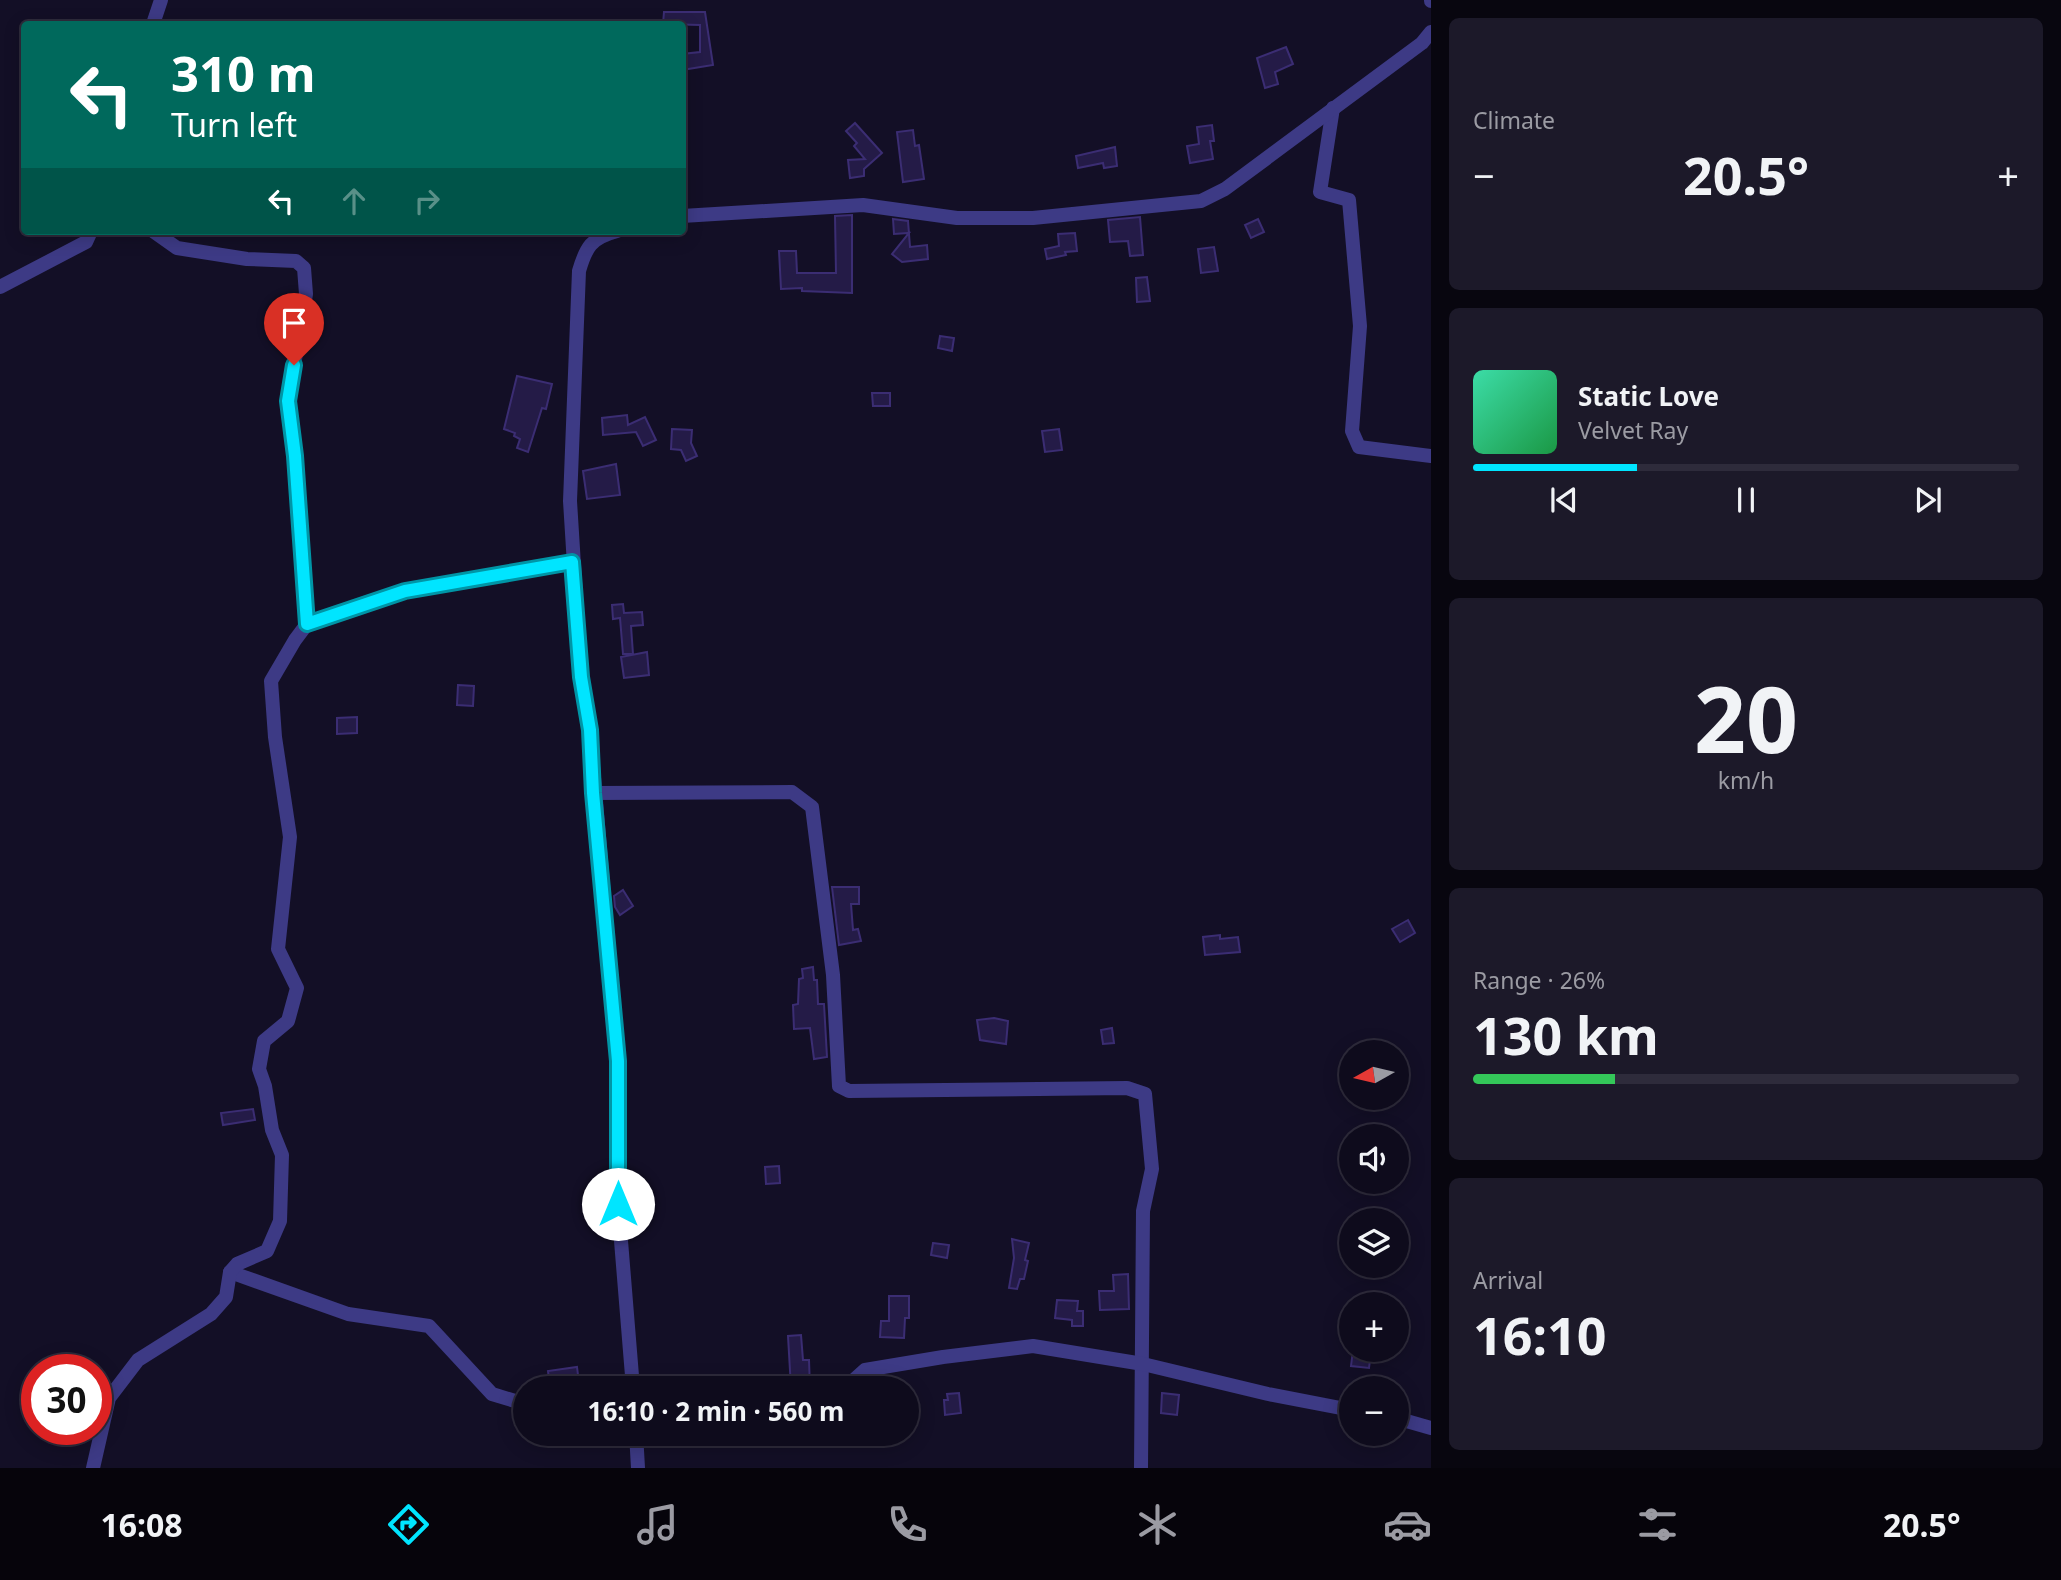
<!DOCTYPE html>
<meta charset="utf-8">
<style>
:root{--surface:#0e0b1c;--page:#1c1929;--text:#f1f3f6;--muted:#9b9ba3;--line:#2e2b3b;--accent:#00e5ff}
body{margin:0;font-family:"Noto Sans",sans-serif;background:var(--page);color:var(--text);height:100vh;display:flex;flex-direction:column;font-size:26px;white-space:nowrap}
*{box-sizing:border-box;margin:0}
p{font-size:23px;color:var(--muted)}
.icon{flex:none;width:38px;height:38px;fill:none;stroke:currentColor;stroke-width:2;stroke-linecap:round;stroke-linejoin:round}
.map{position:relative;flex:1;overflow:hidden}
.drawer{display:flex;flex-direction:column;gap:18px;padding:18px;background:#08060f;width:630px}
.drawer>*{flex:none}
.guide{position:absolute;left:21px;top:21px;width:665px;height:214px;border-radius:7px;box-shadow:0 4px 18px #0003,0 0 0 2px var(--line);background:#00695c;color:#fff;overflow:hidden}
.needle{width:46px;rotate:262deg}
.tools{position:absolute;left:1339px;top:1040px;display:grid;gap:14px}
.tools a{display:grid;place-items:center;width:70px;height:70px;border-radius:50%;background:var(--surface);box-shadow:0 4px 18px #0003,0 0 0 2px var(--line);font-size:35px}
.speed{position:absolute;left:21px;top:1354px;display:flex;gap:14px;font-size:35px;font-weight:700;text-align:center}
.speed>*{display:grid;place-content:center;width:91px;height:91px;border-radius:50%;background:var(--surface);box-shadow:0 4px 18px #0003,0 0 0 2px var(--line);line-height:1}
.speed .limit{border:10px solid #d22;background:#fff;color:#111}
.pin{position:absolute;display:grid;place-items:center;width:60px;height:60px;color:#fff;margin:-72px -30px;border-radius:50% 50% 50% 0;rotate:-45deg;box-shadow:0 0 7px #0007}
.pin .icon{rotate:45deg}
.me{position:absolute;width:77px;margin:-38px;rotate:0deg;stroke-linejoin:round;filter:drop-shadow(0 0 5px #0008)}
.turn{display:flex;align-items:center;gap:24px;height:147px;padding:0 35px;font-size:32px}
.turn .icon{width:91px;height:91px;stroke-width:2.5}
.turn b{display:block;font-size:49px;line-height:60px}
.lanes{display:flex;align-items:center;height:66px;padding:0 35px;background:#0003;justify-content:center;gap:35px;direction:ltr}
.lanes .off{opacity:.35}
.big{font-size:52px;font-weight:700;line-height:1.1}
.drawer .widget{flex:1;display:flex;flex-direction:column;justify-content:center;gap:10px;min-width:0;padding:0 24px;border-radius:10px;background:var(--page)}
.drawer .dial{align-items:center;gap:0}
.dial b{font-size:91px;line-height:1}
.song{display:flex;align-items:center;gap:21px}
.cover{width:84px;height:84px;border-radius:10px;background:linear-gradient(135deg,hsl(160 70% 55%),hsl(140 70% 35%))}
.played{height:7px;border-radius:4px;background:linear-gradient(90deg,var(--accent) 30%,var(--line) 30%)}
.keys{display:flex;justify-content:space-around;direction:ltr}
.heat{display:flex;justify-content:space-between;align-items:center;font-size:38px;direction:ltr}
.charge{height:10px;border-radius:5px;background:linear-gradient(90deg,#34c759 26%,var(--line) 0)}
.trip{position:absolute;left:513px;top:1376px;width:406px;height:70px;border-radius:35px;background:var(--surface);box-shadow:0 4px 18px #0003,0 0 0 2px var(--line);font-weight:700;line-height:70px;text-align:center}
.tabs{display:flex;height:112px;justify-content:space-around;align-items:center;background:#06040b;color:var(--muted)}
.tabs .icon{width:49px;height:49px}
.tabs .on{color:var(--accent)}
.tabs b{font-size:32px;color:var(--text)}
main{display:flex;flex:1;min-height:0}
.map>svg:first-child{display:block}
.building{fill:#241b47;stroke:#3b2d73;stroke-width:2}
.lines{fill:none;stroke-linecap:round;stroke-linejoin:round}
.minor{stroke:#3d3a85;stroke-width:14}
.route-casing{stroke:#0095a6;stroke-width:18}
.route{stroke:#00e5ff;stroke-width:12}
</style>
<main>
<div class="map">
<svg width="1431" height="1468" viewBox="0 0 1431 1468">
<rect width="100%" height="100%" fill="#130f26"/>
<g class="building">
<polygon points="664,12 705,12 713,65 682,70 682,54 700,52 700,25 663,24"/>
<polygon points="1286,47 1293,64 1275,72 1278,84 1265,88 1257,58"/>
<polygon points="855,123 882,153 864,169 864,176 850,178 848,160 865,159 854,146 857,143 846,131"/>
<polygon points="1212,125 1214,141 1210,141 1213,159 1190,163 1187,146 1199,144 1197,127"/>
<polygon points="913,130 915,146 919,145 924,179 903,182 897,132"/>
<polygon points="1115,147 1117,166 1104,168 1103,163 1078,168 1076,156"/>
<polygon points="852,215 852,293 802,291 802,288 781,289 779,251 796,251 797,273 836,273 835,216"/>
<polygon points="1140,217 1143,255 1130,256 1128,241 1110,242 1108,220"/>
<polygon points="893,219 908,221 910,247 927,245 928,259 902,262 892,254 909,233 894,234"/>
<polygon points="1258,219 1264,232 1251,238 1245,225"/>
<polygon points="1075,233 1077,251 1065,252 1066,255 1047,259 1045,249 1059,246 1058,234"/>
<polygon points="1214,247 1218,271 1201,273 1198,249"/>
<polygon points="1147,277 1150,301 1137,302 1136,278"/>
<polygon points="940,336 954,338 952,351 938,348"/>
<polygon points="517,376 552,384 546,409 542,408 528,452 517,448 520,439 514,436 515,433 504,429"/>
<polygon points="872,393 890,393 890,406 873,406"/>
<polygon points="627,415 628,425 645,417 656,440 643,446 636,432 603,435 602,418"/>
<polygon points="672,429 692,430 691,443 697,456 686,461 681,450 671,449"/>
<polygon points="1059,429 1062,450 1045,452 1042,431"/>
<polygon points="616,464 620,495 587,499 583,471"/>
<polygon points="623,604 624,613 642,612 643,625 631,626 633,654 623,654 620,618 613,619 612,605"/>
<polygon points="647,652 649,675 624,678 621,657"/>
<polygon points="458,685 474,686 473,706 457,705"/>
<polygon points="357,717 357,733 337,734 337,718"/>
<polygon points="832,887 859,887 859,904 851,904 853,930 858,929 861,941 839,945"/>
<polygon points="623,890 633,906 620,915 615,907 614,896"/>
<polygon points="1408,920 1415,933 1400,942 1392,929"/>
<polygon points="1220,935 1220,939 1238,937 1240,952 1205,955 1203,937"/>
<polygon points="813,967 814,980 817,980 818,1004 824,1004 827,1057 814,1059 810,1028 794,1029 793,1005 798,1004 799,979 803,978 802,969"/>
<polygon points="994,1018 1008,1021 1006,1044 980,1040 977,1020"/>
<polygon points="1112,1028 1114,1043 1103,1044 1101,1030"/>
<polygon points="253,1109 255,1120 223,1125 221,1113"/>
<polygon points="779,1166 780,1183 766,1184 765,1167"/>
<polygon points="1012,1239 1029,1243 1025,1260 1028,1261 1024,1279 1020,1279 1017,1289 1009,1288 1014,1258"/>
<polygon points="933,1243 949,1245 947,1258 931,1255"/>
<polygon points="1128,1274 1129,1309 1100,1310 1099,1291 1114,1291 1113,1275"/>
<polygon points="889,1296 909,1296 909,1318 905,1318 904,1338 880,1337 881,1321 889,1321"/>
<polygon points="1057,1300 1078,1301 1077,1311 1083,1311 1083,1326 1072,1326 1072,1320 1055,1318"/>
<polygon points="801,1335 803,1360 809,1360 810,1388 791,1388 788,1336"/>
<polygon points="1353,1350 1371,1352 1369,1368 1351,1366"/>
<polygon points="577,1367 579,1383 550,1387 548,1371"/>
<polygon points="959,1393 961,1413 945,1415 944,1400 948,1400 947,1394"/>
<polygon points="1162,1393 1179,1395 1177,1415 1161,1413"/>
</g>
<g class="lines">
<g class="minor">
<polyline points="1431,0 1431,1"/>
<polyline points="153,24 161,0"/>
<polyline points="1333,108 1320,192 1349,200 1360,326 1352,431 1359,447 1431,456"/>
<polyline points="682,216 863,205 957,218 1033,218 1201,201 1225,189 1422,43 1431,32"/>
<polyline points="153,231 177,248 247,259 296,261 304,268 306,294 288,401 295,456 307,624"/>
<path d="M617 231C591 238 586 247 579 271L570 501 581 677 590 730 618 1061V1204L633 1388"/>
<polyline points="0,287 86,242 91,231"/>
<polyline points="594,793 792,792 812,807 833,975 839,1086 849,1091 1127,1088 1145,1094 1152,1169 1143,1211 1141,1468"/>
<polyline points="230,1272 348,1314 429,1326 492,1394 525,1404"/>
<polyline points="845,1388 865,1370 943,1357 1033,1346 1143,1364 1268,1394 1351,1410"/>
<polyline points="1396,1418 1431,1428"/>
<polyline points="636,1433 638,1468"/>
<polyline points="93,1468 109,1398 138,1360 211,1314 226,1297 230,1272 237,1264 267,1251 280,1221 282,1155 272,1130 265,1086 259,1069 264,1041 288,1021 297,988 278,949 290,837 275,737 271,681 295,640 307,624 405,591 572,561"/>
</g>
</g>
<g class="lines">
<g class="route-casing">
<polyline id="route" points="294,365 288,401 295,456 307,624 405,591 572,562 581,677 590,730 593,793 618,1061 618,1204"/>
</g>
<use href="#route" class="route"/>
</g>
</svg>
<div class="tools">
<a><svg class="needle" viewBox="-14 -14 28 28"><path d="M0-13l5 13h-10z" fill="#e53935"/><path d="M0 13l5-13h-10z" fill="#9b9ba3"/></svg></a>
<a><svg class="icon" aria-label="sound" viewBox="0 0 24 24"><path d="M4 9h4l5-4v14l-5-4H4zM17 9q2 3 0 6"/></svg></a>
<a><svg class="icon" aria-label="layers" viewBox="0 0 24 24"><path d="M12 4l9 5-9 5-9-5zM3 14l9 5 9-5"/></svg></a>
<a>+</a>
<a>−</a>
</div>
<div class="speed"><div class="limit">30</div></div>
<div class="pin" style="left:294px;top:365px;background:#d93025"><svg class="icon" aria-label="arrive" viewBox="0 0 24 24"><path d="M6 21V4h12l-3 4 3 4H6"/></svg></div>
<svg class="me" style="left:618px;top:1204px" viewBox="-20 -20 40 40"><circle r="19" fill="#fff"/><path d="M0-13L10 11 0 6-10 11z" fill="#00e5ff"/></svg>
<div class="trip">16:10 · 2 min · 560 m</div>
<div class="guide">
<div class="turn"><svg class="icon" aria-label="left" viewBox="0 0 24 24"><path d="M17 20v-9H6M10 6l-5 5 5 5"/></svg><div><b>310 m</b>Turn left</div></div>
<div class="lanes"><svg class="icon" aria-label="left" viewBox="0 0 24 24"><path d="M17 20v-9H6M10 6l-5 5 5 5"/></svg><svg class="icon off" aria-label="ahead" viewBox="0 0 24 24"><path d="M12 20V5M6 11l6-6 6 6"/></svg><svg class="icon off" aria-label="right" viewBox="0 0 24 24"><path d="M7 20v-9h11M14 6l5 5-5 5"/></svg></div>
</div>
</div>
<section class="drawer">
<div class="widget"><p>Climate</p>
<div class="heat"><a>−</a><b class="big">20.5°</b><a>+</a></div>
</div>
<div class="widget">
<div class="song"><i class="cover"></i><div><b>Static Love</b><p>Velvet Ray</p></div></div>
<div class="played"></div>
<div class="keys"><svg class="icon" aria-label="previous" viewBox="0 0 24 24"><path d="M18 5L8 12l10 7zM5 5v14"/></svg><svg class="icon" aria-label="pause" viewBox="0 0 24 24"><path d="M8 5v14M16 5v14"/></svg><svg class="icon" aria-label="next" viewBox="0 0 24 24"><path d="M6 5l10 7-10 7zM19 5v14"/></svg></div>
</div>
<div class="widget dial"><b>20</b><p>km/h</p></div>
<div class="widget"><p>Range · 26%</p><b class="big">130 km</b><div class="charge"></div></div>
<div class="widget"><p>Arrival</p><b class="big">16:10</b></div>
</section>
</main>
<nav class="tabs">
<b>16:08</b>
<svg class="icon on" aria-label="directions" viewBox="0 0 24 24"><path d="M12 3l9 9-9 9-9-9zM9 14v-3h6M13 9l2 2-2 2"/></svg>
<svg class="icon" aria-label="music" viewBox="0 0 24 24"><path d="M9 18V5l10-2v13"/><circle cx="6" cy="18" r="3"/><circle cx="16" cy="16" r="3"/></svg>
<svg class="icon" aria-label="phone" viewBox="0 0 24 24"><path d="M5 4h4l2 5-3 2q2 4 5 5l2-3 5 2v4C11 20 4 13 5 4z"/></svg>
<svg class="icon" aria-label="climate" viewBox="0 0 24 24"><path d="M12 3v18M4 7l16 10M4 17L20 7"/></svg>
<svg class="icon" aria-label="car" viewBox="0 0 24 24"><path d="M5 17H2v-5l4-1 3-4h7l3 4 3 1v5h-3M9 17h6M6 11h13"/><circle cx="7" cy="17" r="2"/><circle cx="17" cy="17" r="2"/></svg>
<svg class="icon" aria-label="filters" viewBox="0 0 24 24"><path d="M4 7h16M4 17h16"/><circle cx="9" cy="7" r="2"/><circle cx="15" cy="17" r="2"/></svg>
<b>20.5°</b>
</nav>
